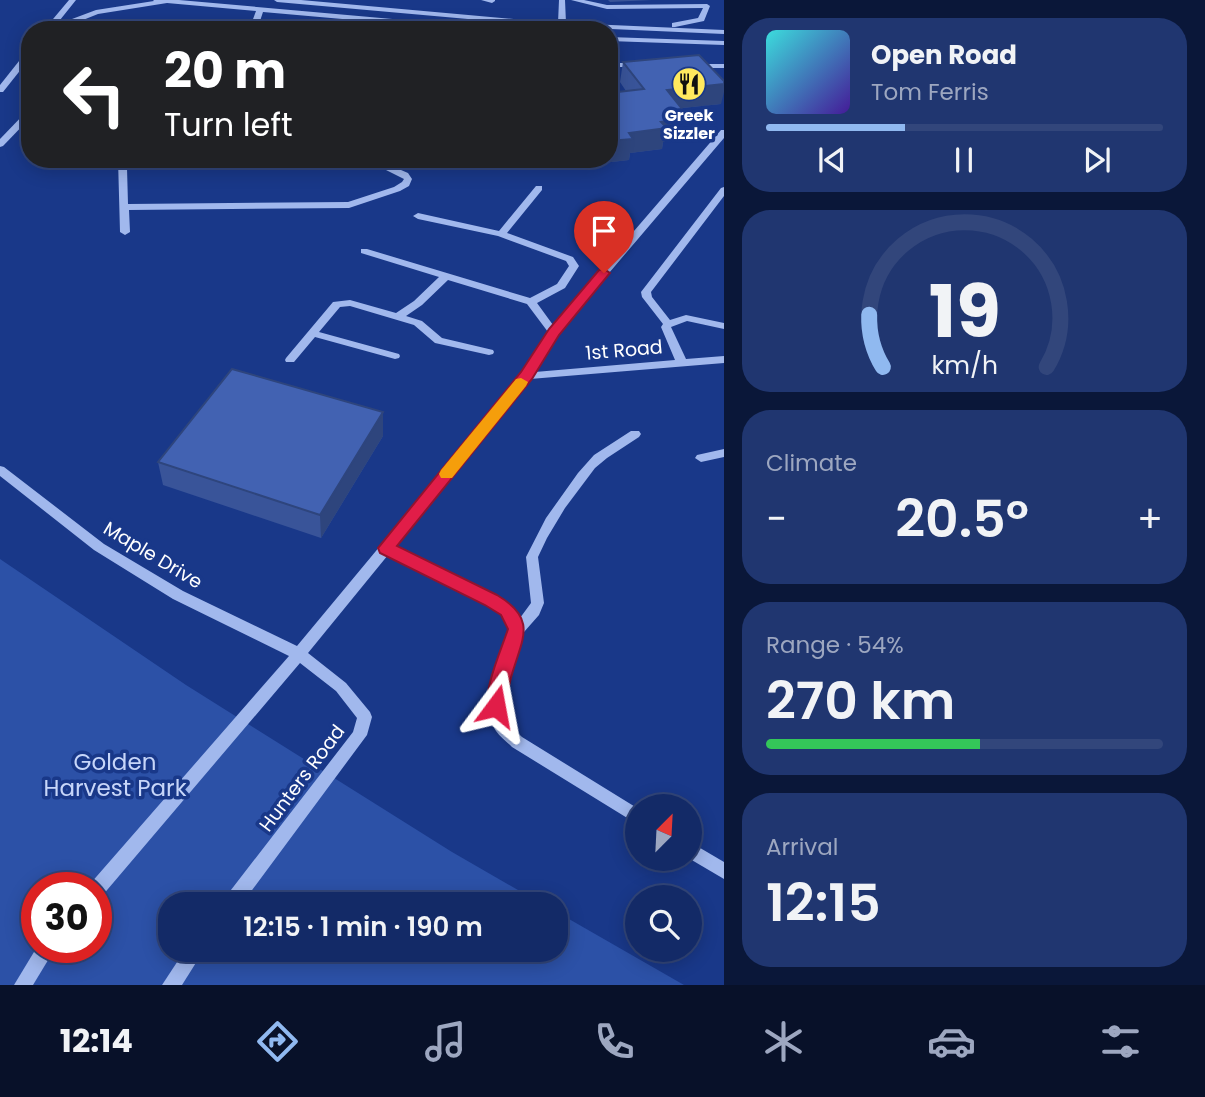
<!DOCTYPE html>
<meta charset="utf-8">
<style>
:root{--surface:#132a67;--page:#203670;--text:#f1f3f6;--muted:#9da7c0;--line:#32467b;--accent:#90b9f0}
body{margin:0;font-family:Poppins,sans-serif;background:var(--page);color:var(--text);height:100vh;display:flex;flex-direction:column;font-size:26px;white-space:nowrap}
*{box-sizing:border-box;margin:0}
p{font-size:23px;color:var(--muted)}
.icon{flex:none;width:38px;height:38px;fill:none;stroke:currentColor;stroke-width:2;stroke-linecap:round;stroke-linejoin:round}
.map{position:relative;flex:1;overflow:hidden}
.panel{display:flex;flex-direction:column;gap:18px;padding:18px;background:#0a1739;width:481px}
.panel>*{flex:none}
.top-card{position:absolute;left:21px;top:21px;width:597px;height:147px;border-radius:28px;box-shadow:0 4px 18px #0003,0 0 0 2px var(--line);background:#202124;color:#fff;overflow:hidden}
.needle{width:46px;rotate:24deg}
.fabs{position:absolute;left:625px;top:794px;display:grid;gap:14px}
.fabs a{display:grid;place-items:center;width:77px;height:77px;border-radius:50%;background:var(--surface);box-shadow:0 4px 18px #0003,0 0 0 2px var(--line);font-size:35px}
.speed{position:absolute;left:21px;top:872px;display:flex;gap:14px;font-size:35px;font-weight:700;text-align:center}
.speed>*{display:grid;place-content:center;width:91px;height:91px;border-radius:50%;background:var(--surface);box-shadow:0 4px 18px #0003,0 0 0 2px var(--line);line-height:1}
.speed .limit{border:10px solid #d22;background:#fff;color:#111}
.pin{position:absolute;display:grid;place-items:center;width:60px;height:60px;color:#fff;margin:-72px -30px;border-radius:50% 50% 50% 0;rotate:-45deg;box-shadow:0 0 7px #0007}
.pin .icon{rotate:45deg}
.me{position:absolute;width:77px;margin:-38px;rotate:13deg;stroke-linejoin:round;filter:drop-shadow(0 0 5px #0008)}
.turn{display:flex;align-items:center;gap:24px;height:147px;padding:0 28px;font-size:32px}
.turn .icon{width:91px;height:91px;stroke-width:2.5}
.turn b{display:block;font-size:49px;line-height:60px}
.big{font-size:52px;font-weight:600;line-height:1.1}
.panel .widget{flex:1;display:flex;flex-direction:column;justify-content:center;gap:10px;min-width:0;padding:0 24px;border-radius:28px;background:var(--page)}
.panel .dial{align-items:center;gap:0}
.dial svg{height:182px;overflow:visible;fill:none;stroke:var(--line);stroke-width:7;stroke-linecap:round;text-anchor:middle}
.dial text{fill:var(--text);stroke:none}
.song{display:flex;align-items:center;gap:21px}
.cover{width:84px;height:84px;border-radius:10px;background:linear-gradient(135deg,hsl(180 70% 55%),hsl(260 70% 35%))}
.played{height:7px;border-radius:4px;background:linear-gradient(90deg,var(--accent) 35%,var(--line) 35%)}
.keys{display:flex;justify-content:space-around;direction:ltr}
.heat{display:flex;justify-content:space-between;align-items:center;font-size:38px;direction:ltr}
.charge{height:10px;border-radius:5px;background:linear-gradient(90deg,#34c759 54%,var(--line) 0)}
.trip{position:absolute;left:158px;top:892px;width:410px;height:70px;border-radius:28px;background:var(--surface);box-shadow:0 4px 18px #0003,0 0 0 2px var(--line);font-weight:600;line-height:70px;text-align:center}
.dock{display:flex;height:112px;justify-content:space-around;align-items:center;background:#081129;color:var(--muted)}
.dock .icon{width:49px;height:49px}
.dock .on{color:var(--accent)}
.dock b{font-size:32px;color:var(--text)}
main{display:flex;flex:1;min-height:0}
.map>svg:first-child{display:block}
.green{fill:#2c51a7;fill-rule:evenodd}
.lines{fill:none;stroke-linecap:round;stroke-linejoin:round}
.minor{fill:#a1b8ed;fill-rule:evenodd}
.wall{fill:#395499}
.shaded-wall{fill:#2e457d}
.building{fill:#4262b2;stroke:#2e457d;stroke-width:2}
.route{fill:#e11d48;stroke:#92132f;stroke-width:2}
.slow{fill:#f59e0b}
.labels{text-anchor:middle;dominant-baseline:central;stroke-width:7;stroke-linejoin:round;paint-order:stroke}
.far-poi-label{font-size:16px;font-weight:bold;fill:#fff;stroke:#193889}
.street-label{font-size:19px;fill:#fff;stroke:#193889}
.near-park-label{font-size:23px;fill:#c7d6f9;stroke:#193889}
</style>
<main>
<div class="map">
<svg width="724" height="985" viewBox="0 0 724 985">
<rect width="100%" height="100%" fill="#193889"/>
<path class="green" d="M0 559 186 685 452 852 544 905H170V950H555V911L684 985H0ZM37 887H96V947H37Z"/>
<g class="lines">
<g class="minor">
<polygon points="69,0 76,0 56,25 96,10 154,1 153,0 179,0 494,28 497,30 467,30 263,12 257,30 249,30 256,11 167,3 98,14 58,30 48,30 48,25"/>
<polygon points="274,0 301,0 558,23 559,0 565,0 566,23 724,30 724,34 566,27 566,30 558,30 558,27 277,2"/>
<polygon points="481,0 495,0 495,1 492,3"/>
<polygon points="571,0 584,0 607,5 707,4 710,6 704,21 675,27 672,27 672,23 698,18 703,8 607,9"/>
<polygon points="609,37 724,41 724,45 609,41"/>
<polygon points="27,51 30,51 30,58 3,92 0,92 0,85"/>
<polygon points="609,63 639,63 643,65 639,67 609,67"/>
<rect x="690" y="64" width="34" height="4"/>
<polygon points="27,111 30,111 30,118 3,146 0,147 0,139"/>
<path d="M721 130H724V138L557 334 535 372 675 360 661 327 663 324 642 297 641 292 721 188 724 187V196L651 292 652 297 670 320 686 315 724 323V329L687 321 671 327 686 359 724 356V363L530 379 395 547 512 606 520 618 531 603 526 557 546 518 578 473 594 455 631 431H639L641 434 639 437 607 458 595 468 565 508 547 538 538 557 544 603 539 615 524 632 503 702C504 719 510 726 522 737L637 808V824L512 747C507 742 500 737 496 731 471 692 520 649 509 623 508 621 504 615 502 614L388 555 308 653 346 683 370 712 372 717 367 735 241 905H222L224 899 353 732 357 718 336 691 300 663 102 896 96 898V887H89L90 884 289 656 173 599 94 550 0 476V466L4 467 104 544 183 591 297 646 523 374 548 332 527 304 448 280 422 305 406 316 422 321 442 338 493 350 494 352 493 354 489 355 435 343 414 325 350 306 340 307 319 332 399 354 400 356 399 358 395 359 315 337 294 362H286L285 360 286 358 333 302 350 300 396 313 414 301 439 277 361 253V249H367L530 298 557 284 569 266 566 261 498 236 418 219 413 216 418 213 499 231 536 186H542V190L507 233 573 257 579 266 565 288 537 303 553 325Z"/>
<path d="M118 159H126V162L387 164 408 173 412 179 409 186 400 191 349 208 129 210 130 232 125 235 120 232ZM127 168 386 170 404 179 402 182 394 187 348 202 128 204Z"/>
<polygon points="724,449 724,457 701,462 695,458 697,455"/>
<polygon points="690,842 724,862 724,879 690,859"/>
<polygon points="37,947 56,947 33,985 14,985"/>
<polygon points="185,950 204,950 182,985 162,985"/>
</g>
</g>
<g class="wall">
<polygon points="608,0 652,0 610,2"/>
<polygon points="623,62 721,104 682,108 678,130 673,130 670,141 663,142 662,149 630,153 629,160 585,165 581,159 609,159 626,91 620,82"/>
<polygon points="383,412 383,436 321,538 163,485 158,462"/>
</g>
<g class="shaded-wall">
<polygon points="724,84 724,92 721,104 663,110 667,90"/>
<polygon points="682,109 678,130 673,130 670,141 663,142 662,149 630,153 629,160 585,165 586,159 609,159 609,141 629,133 661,122 668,111"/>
<polygon points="383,412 383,436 321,538 320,515"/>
</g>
<g class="building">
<polygon points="699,55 724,81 724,84 667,90 682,109 668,111 675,120 661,122 667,128 629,133 633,139 609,141 609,93 644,89 623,62"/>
<polygon points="232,369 383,412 320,515 158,462"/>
</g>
<path class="route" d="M604 269 610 273 559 335 532 379 397 546 497 595C537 619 523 637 512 674 508 686 508 701 502 712L496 714 489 712C481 694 502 648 508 629L501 615 485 605 380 553 378 548 521 372 549 329 599 270Z"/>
<polygon class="slow" points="521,378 528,382 526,386 452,478 441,478 439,474 441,470 516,379"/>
<defs>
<g id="restaurant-disc" transform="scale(1.75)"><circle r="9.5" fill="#ffe95e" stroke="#193889"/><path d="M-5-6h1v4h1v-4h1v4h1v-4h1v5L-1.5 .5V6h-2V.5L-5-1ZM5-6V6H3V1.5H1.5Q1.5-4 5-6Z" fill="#111"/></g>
</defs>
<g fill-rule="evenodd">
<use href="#restaurant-disc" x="689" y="84"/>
</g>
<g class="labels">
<g class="far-poi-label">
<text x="689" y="115">Greek<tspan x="689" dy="18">Sizzler</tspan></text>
</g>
<g class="street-label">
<text transform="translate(624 350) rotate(-5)">1st Road</text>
<text transform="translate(153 555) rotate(31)">Maple Drive</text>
<text transform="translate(302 778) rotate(-53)">Hunters Road</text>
</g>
<g class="near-park-label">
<text x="115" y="762">Golden<tspan x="115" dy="26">Harvest Park</tspan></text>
</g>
</g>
</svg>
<div class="fabs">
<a><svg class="needle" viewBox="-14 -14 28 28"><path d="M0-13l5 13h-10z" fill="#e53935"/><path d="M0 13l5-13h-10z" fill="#9da7c0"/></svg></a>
<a><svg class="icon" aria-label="search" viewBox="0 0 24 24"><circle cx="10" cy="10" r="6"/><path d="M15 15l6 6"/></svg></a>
</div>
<div class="speed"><div class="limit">30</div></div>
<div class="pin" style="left:604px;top:273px;background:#d93025"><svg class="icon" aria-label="arrive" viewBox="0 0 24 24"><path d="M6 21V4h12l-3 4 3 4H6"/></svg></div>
<svg class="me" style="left:496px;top:706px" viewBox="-20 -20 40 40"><path d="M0-17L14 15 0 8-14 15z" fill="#e11d48" stroke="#fff" stroke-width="4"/></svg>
<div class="trip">12:15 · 1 min · 190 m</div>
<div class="top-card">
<div class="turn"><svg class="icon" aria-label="left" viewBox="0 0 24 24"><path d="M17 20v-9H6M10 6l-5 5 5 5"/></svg><div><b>20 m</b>Turn left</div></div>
</div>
</div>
<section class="panel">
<div class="widget">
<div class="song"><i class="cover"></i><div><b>Open Road</b><p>Tom Ferris</p></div></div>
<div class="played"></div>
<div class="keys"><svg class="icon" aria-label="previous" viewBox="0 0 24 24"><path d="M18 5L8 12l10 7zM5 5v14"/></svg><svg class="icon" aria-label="pause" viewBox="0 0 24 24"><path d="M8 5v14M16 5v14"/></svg><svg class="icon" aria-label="next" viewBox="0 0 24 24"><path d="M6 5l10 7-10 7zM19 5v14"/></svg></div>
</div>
<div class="widget dial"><svg viewBox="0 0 100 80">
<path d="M14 69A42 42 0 1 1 86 69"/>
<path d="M14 69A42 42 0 0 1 8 46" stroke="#90b9f0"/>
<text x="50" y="56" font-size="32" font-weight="700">19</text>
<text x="50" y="72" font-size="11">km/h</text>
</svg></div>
<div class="widget"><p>Climate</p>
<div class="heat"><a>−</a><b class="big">20.5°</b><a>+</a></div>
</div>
<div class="widget"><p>Range · 54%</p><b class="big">270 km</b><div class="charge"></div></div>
<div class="widget"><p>Arrival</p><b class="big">12:15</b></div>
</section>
</main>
<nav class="dock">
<b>12:14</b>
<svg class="icon on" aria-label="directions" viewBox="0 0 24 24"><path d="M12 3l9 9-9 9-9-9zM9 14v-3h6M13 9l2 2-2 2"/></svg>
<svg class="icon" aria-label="music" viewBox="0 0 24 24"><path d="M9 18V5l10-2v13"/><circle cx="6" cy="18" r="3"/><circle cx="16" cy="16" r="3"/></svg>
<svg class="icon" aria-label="phone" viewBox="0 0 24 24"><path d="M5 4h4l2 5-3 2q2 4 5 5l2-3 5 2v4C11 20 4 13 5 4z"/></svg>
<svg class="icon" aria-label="climate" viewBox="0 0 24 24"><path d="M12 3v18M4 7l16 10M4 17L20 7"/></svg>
<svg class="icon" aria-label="car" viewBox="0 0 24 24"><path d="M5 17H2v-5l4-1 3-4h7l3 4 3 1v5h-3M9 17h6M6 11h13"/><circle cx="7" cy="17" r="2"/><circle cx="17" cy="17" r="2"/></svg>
<svg class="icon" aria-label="filters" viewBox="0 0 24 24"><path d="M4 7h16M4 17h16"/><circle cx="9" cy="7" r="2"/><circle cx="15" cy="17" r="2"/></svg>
</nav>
